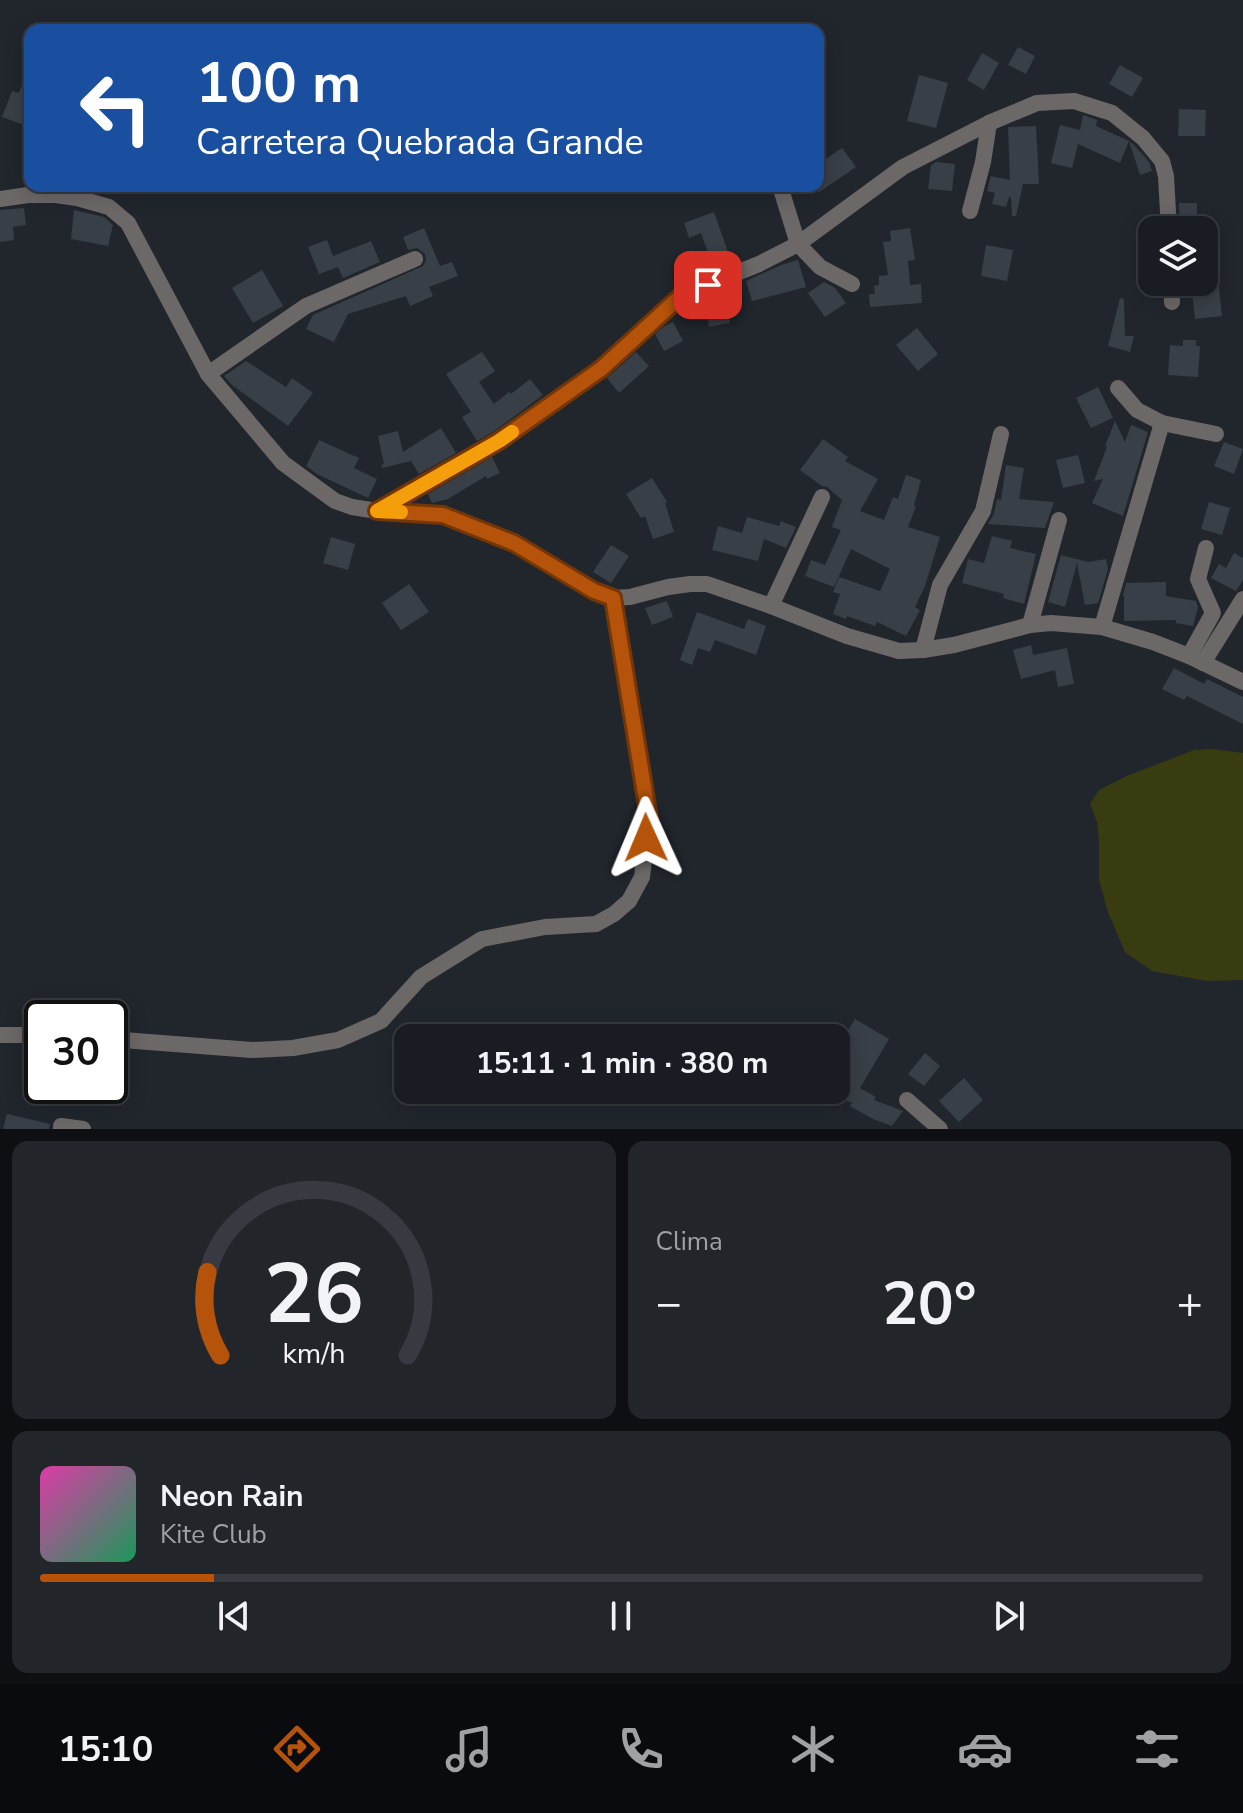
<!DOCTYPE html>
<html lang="es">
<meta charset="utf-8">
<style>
:root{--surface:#191c22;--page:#22252a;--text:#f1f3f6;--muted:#9fa1a5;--line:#373a40;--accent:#b45309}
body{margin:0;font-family:"Nunito Sans",sans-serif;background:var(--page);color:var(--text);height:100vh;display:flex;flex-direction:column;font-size:30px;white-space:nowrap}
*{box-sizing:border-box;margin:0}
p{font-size:26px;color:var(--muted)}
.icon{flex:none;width:44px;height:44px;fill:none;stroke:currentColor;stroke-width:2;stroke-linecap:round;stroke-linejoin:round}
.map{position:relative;height:1129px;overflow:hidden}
.side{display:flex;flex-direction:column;gap:12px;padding:12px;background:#0e0f13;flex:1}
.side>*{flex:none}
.banner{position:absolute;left:24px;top:24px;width:800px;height:168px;border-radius:16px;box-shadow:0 4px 20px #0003,0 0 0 2px var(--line);background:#1a4fa0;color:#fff;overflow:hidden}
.buttons{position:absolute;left:1138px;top:216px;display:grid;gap:16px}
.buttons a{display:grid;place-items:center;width:80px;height:80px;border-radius:16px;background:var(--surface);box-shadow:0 4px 20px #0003,0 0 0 2px var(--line);font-size:40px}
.speed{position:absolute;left:24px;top:1000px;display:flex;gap:16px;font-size:40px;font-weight:700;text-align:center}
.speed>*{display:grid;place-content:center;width:104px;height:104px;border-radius:50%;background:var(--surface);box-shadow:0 4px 20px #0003,0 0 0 2px var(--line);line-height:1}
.speed .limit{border:4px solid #111;border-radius:12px;background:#fff;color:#111}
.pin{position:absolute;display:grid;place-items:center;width:68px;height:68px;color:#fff;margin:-34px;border-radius:16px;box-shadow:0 4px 12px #0006}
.me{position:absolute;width:88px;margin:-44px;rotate:359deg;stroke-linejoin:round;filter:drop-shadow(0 0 6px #0008)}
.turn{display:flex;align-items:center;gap:28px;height:168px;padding:0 40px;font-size:36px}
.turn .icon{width:104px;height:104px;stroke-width:2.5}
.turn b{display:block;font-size:56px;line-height:68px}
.big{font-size:60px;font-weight:700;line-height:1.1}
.side .widget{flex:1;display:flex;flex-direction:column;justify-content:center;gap:12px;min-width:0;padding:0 28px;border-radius:16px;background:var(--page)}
.side .dial{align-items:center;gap:0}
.dial svg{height:208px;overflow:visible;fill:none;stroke:var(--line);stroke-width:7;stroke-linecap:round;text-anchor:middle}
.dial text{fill:var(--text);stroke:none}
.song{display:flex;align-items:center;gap:24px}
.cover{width:96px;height:96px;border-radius:12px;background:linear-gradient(135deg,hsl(320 70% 55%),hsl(150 70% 35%))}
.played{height:8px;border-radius:4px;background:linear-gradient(90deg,var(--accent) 15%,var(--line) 15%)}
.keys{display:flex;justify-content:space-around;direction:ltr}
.heat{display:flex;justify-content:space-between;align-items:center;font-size:44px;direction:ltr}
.side .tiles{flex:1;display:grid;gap:12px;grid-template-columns:1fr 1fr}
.widget:last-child{grid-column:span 2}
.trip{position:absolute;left:394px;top:1024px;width:456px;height:80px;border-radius:16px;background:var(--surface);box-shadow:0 4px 20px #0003,0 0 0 2px var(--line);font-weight:700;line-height:80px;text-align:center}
.tab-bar{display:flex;height:128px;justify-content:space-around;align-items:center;background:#0a0b0e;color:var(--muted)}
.tab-bar .icon{width:56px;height:56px}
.tab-bar .active{color:var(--accent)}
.tab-bar b{font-size:36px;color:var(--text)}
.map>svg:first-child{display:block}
.green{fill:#393c10}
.building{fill:#393f46}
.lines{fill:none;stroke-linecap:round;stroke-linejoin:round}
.minor{stroke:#6d6868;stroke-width:16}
.route-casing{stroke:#753606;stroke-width:20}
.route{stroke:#b45309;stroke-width:14}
.slow{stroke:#f59e0b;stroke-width:14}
</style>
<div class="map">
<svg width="1243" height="1129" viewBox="0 0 1243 1129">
<rect width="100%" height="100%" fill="#21262d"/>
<polygon class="green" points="1212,749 1243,753 1243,980 1207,981 1152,971 1125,952 1108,912 1099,880 1099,840 1097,822 1090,804 1099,790 1127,776 1194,750"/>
<g class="building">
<polygon points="1018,47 1035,56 1026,74 1008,65"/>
<polygon points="982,53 999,63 984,90 967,80"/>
<polygon points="1120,65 1143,78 1132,97 1109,84"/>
<polygon points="29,67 30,117 27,126 2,117 12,91 19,93"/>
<polygon points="919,75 948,83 936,128 907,121"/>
<polygon points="1179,109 1206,110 1205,136 1178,136"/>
<polygon points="1083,115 1097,120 1096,126 1129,141 1135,146 1149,162 1152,171 1140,175 1129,141 1120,163 1078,144 1072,168 1051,163 1060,125 1080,130"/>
<polygon points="1036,126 1039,184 1023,184 1016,216 1012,216 1011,197 1009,197 1006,207 992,204 995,193 987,191 991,176 1010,180 1008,127"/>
<polygon points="842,148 856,167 818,193 818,164"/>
<polygon points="936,162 955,164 952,191 928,189 931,165"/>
<polygon points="1179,203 1197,203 1197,230 1180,230"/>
<polygon points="24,208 26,225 13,227 14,240 0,242 0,210"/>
<polygon points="74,210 104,217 113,225 108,246 71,239"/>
<polygon points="714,212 728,252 710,258 701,233 689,238 684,223"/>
<polygon points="424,228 440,266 452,262 458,276 429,287 433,296 410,306 406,296 348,314 334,342 306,329 313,315 423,266 426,260 425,254 417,248 408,250 403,237"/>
<polygon points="910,228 915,260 908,261 910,285 921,284 922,303 870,307 869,294 875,294 874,286 879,285 879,276 888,275 883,242 891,241 890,231"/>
<polygon points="327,240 333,256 371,241 380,262 343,278 338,267 319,274 308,247"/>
<polygon points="986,245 1013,250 1007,281 981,276"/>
<polygon points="798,260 806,287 752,301 746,281 781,265"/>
<polygon points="262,270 283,306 253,323 232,288"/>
<polygon points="1218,279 1222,316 1195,319 1191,282 1204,282 1204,281"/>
<polygon points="824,282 835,288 846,303 825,317 808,293"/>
<polygon points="724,294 730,323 709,327 704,298"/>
<polygon points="1120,298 1124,299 1125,336 1134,336 1130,352 1108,346"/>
<polygon points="673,322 683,341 664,351 655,334 663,327"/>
<polygon points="917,328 938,354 918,371 896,345"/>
<polygon points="1183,340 1196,340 1196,346 1200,346 1198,377 1168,375 1170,345 1183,346"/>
<polygon points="482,352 495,371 479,382 494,404 509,392 511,394 530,379 543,395 493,432 477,441 462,417 471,412 446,374"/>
<polygon points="636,352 649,366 619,393 607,378"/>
<polygon points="246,361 286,387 292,378 313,393 288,426 232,385 224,376"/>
<polygon points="1098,387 1113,418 1091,428 1076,398"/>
<polygon points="1115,421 1125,442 1131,425 1148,432 1123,516 1092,503 1103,479 1094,481 1107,447 1105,446"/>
<polygon points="441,428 456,453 419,474 411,461 382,468 381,465 384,464 378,436 398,431 403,452"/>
<polygon points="823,439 848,457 845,461 878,479 860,511 884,520 893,497 898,499 906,475 921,480 914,505 916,506 908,527 940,537 925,586 915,607 920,610 906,636 877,622 875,626 847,616 846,619 833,614 840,594 833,592 839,577 880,591 890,569 851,549 834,587 805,576 811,560 825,565 841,530 832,527 842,500 827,487 822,486 800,470"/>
<polygon points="319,440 359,458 354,468 377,479 368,498 317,474 306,466"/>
<polygon points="1224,442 1243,449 1234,474 1214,466"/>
<polygon points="1078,455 1085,483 1063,488 1056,460"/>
<polygon points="492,457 500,473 487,479 486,476 448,499 432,503 428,494"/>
<polygon points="1006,465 1024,468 1019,499 1054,502 1045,528 988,524 994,514 997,499 1001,500"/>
<polygon points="652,478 667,502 665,503 674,532 653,539 645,516 641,518 626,494"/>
<polygon points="1209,502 1230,508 1222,535 1201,529"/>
<polygon points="747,517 779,526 781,521 796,527 786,548 764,539 758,561 712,550 718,526 742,533"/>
<polygon points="992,536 1012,541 1010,548 1036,554 1024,604 1003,598 1004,594 962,583 968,559 984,563"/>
<polygon points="331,537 355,544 348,570 323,563"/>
<polygon points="611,545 629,556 611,583 593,572"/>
<polygon points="1234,553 1243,558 1243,580 1236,591 1211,578 1219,564 1226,568"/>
<polygon points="1061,555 1088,562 1106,559 1108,569 1098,603 1085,605 1077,563 1065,607 1048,602"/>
<polygon points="1166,582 1166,596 1196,601 1198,607 1193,626 1176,623 1176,620 1124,621 1124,596 1123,596 1126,583"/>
<polygon points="409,584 429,612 401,630 382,603"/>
<polygon points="667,601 673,617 652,625 645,608"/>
<polygon points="697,612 744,629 748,619 766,626 756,655 715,640 710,652 698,648 692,665 680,660"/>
<polygon points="1031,645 1033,655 1067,648 1074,684 1058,687 1055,670 1021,679 1013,650"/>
<polygon points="1174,668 1204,684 1207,679 1243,697 1243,724 1187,696 1184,700 1162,689"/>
<polygon points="855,1019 889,1039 860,1088 876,1097 874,1100 903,1111 892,1126 873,1119 850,1106 852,1103 836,1096 836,1050"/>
<polygon points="925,1053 940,1066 924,1086 908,1074"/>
<polygon points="964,1078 983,1100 959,1122 939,1101"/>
<polygon points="7,1114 50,1124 49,1129 3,1129"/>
</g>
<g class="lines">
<g class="minor">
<polyline points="780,186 798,244 820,267 852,284"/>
<polyline points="0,199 28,195 56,195 77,198 109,207 128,223 208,374 283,463 335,501 352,507 377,511 443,515 514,543 594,591 613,598 630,597 668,587 690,584 707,584 771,606 847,636 899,651 923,650 954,645 1030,625 1051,623 1102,627 1153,642 1189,656 1243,682"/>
<polyline points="970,211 983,162 989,123"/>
<polyline points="1171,282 1172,302"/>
<polyline points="208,374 306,306 415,259"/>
<polyline points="1118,388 1137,410 1162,423 1216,434"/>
<polyline points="379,509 499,441 601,369 682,295 759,264 798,244 903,167 989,123 1037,103 1074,101 1112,113 1143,138 1162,161 1166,176 1169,230"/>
<polyline points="771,606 822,497"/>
<polyline points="1030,625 1059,520"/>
<polyline points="1102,627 1162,423"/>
<polyline points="923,650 940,585 983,511 1001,434"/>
<polyline points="1189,656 1213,613 1198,579 1206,548"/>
<polyline points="1203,663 1243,599"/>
<polyline points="0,1035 42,1035"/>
<polyline points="110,1039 252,1050 293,1048 338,1040 381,1021 421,977 482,939 545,927 596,924 614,914 629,901 642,877 649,818 613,598"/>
<polyline points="907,1100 940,1129"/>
<polyline points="61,1129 61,1126 83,1129"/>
</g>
</g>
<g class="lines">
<g class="route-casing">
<polyline id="route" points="646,838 649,818 613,598 594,591 514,543 443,515 377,511 499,441 601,369 682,295 708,285"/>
</g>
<use href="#route" class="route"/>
<polyline class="slow" points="401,512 377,511 499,441 512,432"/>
</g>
</svg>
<div class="buttons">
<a><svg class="icon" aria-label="layers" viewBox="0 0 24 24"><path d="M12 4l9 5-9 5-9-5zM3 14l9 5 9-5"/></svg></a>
</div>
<div class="speed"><div class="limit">30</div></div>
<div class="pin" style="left:708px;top:285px;background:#d93025"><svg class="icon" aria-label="arrive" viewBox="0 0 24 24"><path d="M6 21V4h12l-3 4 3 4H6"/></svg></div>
<svg class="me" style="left:646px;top:838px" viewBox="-20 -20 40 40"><path d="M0-17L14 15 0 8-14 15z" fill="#b45309" stroke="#fff" stroke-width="4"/></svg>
<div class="trip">15:11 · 1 min · 380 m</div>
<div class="banner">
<div class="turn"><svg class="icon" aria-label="left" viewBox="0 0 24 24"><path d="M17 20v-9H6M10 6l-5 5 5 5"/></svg><div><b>100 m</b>Carretera Quebrada Grande</div></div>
</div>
</div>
<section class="side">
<div class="tiles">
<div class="widget dial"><svg viewBox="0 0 100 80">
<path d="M14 69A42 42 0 1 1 86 69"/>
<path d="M14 69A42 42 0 0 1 9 37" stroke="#b45309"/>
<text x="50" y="56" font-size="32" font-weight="700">26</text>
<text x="50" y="72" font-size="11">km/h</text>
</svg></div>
<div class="widget"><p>Clima</p>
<div class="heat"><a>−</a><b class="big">20°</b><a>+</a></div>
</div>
<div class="widget">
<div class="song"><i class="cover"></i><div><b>Neon Rain</b><p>Kite Club</p></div></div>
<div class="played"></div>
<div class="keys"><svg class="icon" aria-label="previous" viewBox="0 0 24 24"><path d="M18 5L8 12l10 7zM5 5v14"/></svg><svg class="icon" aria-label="pause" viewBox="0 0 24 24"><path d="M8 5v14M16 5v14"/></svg><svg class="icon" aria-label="next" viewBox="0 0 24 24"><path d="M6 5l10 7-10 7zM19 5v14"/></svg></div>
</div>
</div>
</section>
<nav class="tab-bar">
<b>15:10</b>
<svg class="icon active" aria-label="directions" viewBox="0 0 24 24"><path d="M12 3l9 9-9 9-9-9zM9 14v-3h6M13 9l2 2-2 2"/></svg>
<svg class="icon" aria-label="music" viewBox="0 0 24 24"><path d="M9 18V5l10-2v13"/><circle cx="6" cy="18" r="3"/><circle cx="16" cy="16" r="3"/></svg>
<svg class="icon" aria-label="phone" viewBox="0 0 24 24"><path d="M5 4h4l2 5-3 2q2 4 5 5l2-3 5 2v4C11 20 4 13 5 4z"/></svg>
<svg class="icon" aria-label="climate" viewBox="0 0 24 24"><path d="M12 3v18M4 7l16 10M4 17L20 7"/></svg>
<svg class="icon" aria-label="car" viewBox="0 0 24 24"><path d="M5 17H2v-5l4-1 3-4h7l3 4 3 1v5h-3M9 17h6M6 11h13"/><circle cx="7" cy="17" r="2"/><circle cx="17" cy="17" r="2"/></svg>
<svg class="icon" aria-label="filters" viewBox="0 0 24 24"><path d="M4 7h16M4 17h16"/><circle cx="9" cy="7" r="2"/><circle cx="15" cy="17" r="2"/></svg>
</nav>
